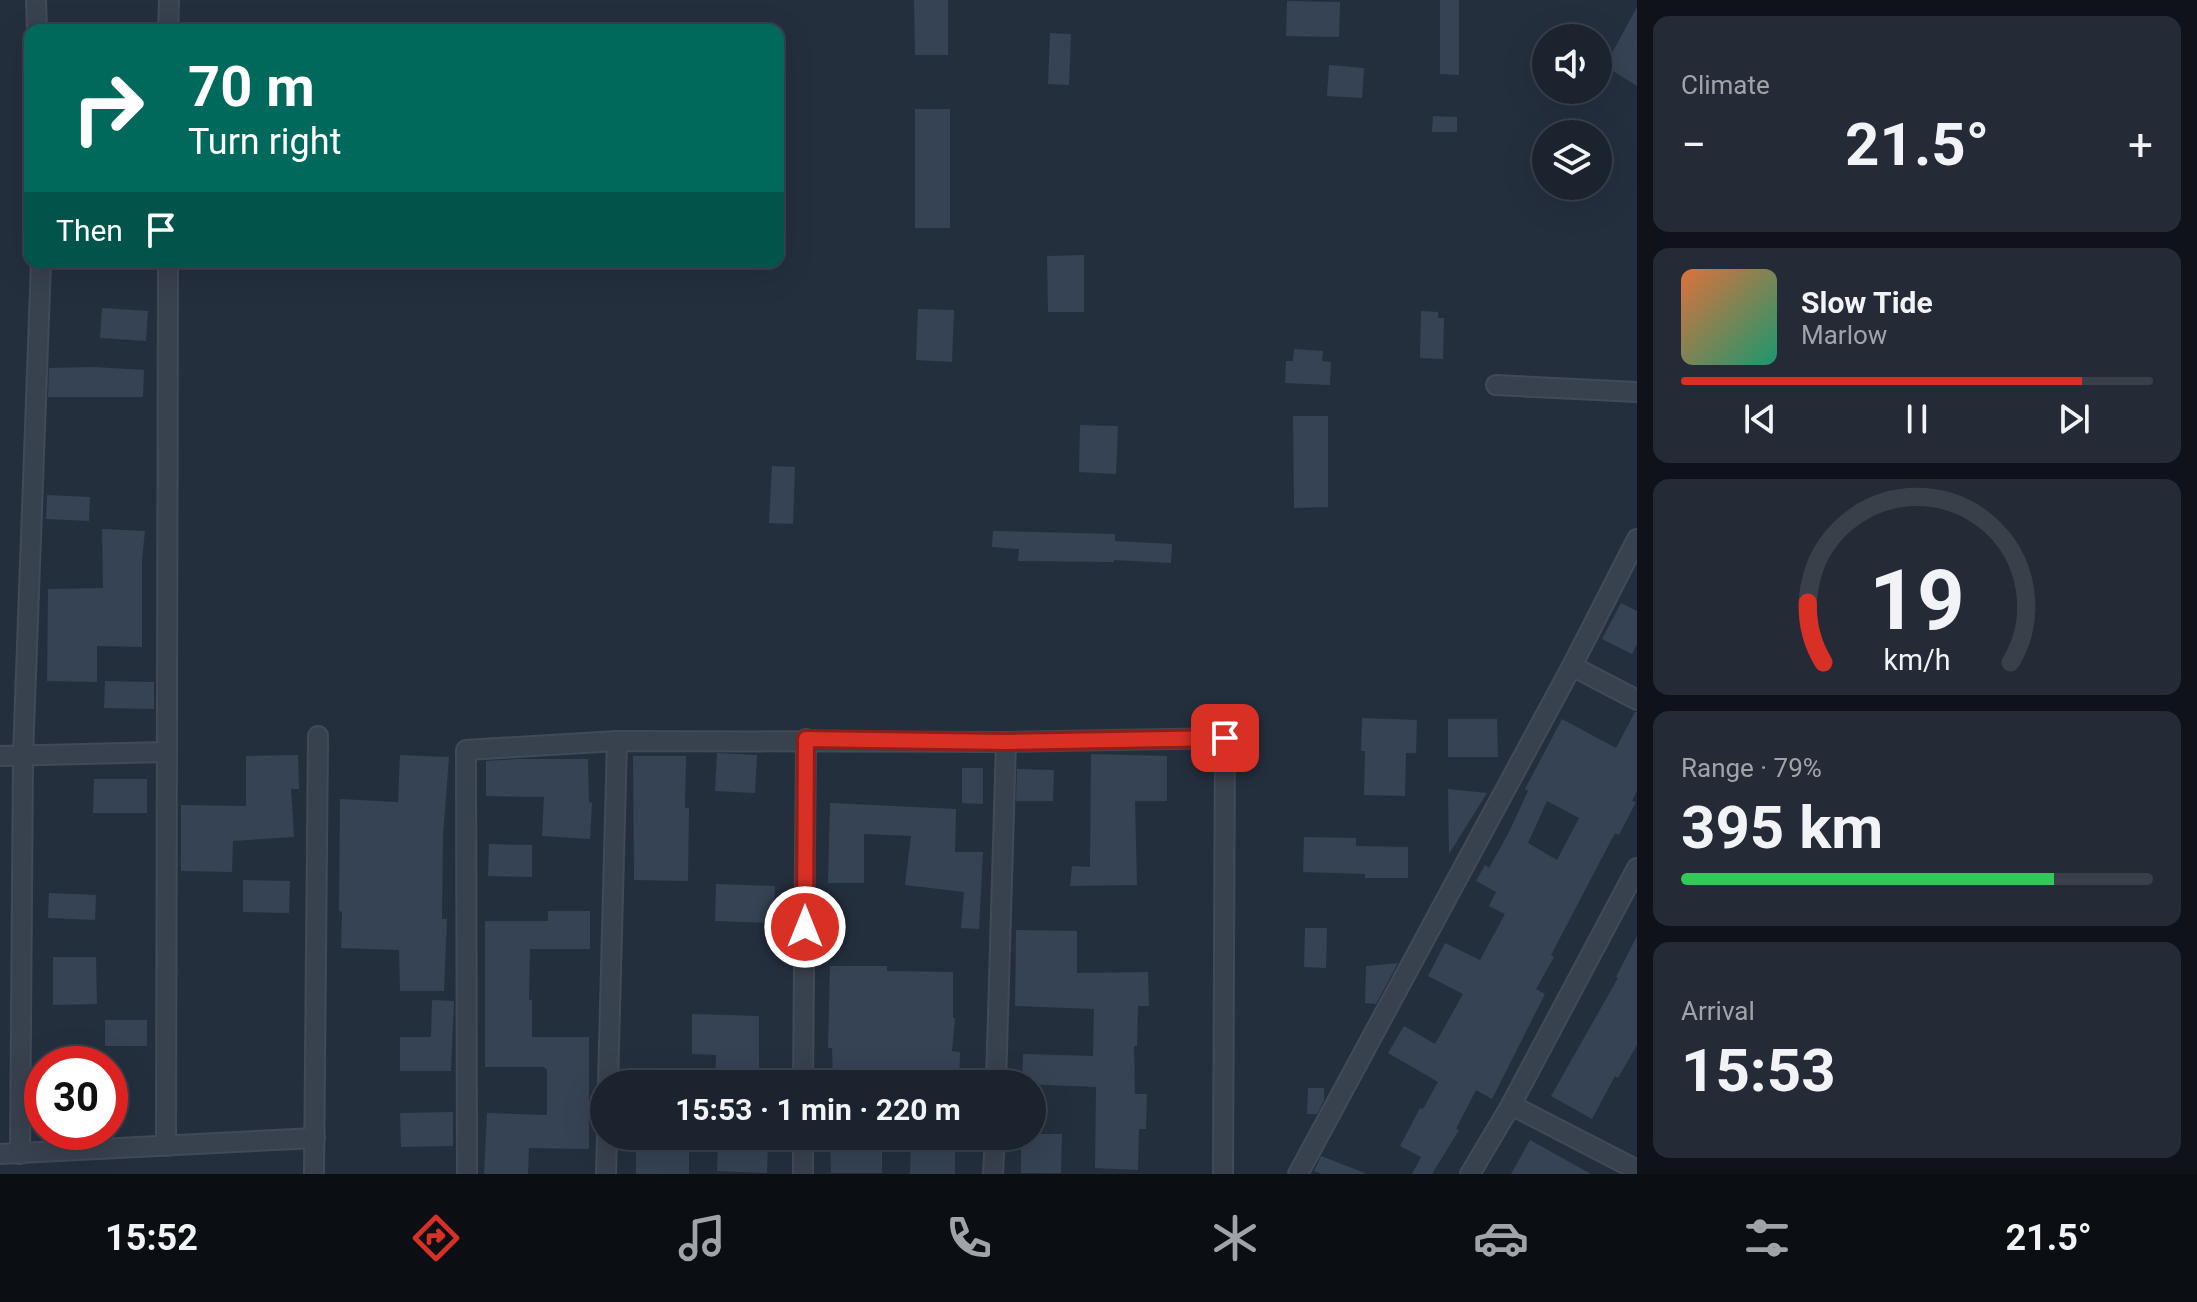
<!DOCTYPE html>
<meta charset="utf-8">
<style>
:root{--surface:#1b232e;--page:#242b36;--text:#f1f3f6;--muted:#a0a4aa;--line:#39404a;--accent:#d93025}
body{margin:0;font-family:Roboto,sans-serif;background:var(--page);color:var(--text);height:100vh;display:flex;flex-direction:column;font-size:30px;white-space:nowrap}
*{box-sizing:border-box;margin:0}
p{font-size:26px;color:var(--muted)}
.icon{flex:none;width:44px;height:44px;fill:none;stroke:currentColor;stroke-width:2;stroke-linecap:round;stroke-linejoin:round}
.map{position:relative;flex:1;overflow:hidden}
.side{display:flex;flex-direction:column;gap:16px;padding:16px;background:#0f1319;width:560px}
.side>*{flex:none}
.hud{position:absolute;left:24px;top:24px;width:760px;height:244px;border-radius:16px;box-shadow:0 8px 32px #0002,0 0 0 2px var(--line);background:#00695c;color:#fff;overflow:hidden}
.controls{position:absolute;left:1532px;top:24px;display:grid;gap:16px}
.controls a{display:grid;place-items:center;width:80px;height:80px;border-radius:50%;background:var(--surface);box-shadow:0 8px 32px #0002,0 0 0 2px var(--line);font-size:40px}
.speed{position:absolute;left:24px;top:1046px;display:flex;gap:16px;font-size:40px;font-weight:700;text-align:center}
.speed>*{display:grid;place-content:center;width:104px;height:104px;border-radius:50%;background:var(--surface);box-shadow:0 8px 32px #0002,0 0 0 2px var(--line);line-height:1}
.speed .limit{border:12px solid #d22;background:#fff;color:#111}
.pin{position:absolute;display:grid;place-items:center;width:68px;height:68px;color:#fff;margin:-34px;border-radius:16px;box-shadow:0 4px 12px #0006}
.me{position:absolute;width:88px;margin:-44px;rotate:0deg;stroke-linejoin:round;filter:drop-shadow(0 0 6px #0008)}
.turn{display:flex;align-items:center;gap:28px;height:168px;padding:0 32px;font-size:36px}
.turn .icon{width:104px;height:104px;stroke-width:2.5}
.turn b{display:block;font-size:56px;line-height:68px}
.then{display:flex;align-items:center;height:76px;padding:0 32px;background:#0003;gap:16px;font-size:30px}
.big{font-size:60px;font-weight:700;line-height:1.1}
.side .card{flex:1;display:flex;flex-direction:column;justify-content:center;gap:12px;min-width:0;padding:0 28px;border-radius:16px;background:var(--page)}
.side .dial{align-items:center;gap:0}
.dial svg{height:208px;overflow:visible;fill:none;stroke:var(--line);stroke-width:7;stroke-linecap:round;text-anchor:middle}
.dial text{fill:var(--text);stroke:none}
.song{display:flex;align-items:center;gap:24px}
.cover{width:96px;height:96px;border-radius:12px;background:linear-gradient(135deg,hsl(20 70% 55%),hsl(160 70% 35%))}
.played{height:8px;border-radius:4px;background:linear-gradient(90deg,var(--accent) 85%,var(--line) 85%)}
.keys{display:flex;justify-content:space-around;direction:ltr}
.heat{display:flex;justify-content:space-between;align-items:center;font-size:44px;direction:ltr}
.charge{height:12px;border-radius:6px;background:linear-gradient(90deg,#34c759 79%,var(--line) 0)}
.trip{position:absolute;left:590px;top:1070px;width:456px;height:80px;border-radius:40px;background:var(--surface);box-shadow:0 8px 32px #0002,0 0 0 2px var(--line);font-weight:700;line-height:80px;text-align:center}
.tab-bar{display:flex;height:128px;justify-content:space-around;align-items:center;background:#0b0e12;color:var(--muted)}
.tab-bar .icon{width:56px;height:56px}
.tab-bar .active{color:var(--accent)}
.tab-bar b{font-size:36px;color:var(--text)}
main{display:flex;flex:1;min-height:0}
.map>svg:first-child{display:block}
.building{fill:#364354;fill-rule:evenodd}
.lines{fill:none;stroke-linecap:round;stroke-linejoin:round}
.minor-casing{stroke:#414a57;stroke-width:22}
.minor{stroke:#38414e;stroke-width:18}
.route-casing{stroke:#8d1f18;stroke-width:20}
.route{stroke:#d93025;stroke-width:14}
</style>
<main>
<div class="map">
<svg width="1637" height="1174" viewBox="0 0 1637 1174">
<rect width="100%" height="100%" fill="#242f3e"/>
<g class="building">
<polygon points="914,0 948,0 948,55 915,55"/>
<polygon points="1440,0 1459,0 1459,75 1440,74"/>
<polygon points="1287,1 1340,2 1339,37 1286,36"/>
<polygon points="1637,7 1637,86 1605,66"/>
<polygon points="1050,33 1071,34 1069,85 1048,84"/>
<polygon points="1329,65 1364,68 1362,98 1327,96"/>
<rect x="915" y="109" width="35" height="119"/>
<polygon points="1433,116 1457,117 1457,132 1432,132"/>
<polygon points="1084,255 1084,312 1048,312 1047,256"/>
<polygon points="102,308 148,311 146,341 100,338"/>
<polygon points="918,309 954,310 952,362 916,360"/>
<polygon points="1421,311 1438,312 1438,318 1444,318 1443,359 1420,358"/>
<polygon points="1294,349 1323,351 1322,361 1331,362 1330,385 1285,383 1286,361 1293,361"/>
<polygon points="94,367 144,370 143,397 48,397 49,368"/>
<polygon points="1293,416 1328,416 1328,507 1294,508"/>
<polygon points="1080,425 1118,426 1116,474 1079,472"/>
<polygon points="772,466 795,467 793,524 769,523"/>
<polygon points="47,495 90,497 89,521 46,519"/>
<polygon points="102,529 145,531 142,559 142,647 97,646 97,682 47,681 48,589 103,588"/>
<polygon points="993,531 1115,534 1115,541 1172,544 1171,563 1114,560 1114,562 1018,561 1019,549 992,547"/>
<polygon points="1621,603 1637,611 1637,644 1632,654 1602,639"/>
<polygon points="105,681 154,682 154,709 104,708"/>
<path d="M1635 712H1637V791L1632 801 1636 802 1619 835 1615 833 1551 955 1554 957 1536 989 1545 994 1492 1099 1476 1090 1456 1129 1459 1130 1432 1174H1412L1421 1157 1400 1146 1420 1108 1423 1109 1438 1082 1388 1053 1404 1026 1435 1044 1463 994 1428 976 1445 943 1480 960 1505 914 1489 906 1496 892 1476 881 1485 865 1489 868 1509 832 1528 791 1525 789 1562 719 1616 748ZM1547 801 1579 818 1557 860 1528 843Z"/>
<polygon points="1362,718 1417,720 1416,753 1406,753 1405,796 1364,795 1365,751 1361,751"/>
<polygon points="1448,719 1497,719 1498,757 1448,757"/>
<polygon points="717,753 757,755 755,793 715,791"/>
<polygon points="1091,754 1167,756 1167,801 1135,801 1137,885 1070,886 1072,866 1090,867"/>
<polygon points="298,755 299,789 291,789 294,837 233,841 232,872 181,871 181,805 246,806 246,756"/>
<polygon points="400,755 449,757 443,837 442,919 447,919 444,991 400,991 399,950 341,948 342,912 339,911 340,799 398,802"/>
<polygon points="633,756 686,756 685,808 689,808 688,881 634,880"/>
<polygon points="517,759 588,759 589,802 592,803 590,839 542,836 544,797 486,796 486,761"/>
<polygon points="962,768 983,768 983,804 962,803"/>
<polygon points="1017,769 1054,770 1053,801 1016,801"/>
<polygon points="94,779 147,779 147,813 93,813"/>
<polygon points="1448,789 1487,793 1449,854"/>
<polygon points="830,803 956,809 955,852 983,852 979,929 961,928 964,892 905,885 911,836 864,834 864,883 828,883"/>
<polygon points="1304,837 1356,838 1356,846 1408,847 1408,878 1365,878 1365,874 1303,872"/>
<polygon points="489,844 532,845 532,877 488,876"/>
<polygon points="243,880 290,881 289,913 243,912"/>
<polygon points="716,884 775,886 774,923 715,921"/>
<polygon points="49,893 96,895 95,920 48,918"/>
<polygon points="548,911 590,911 590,949 530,949 529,1000 532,1000 532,1037 589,1037 589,1149 529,1148 528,1174 484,1174 487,1113 547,1115 547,1070 544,1067 485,1067 485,921 548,921"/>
<polygon points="1305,928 1327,928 1326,968 1304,967"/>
<polygon points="1016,930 1077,931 1077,973 1148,972 1149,1006 1138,1006 1137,1046 1134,1046 1135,1094 1147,1094 1146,1129 1139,1129 1138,1170 1095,1168 1096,1087 1022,1084 1023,1054 1093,1056 1094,1009 1015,1006"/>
<polygon points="1637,936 1637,1045 1618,1078 1615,1076 1592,1119 1551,1096 1618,978 1616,977"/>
<polygon points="53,957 96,957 97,1004 53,1005"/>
<polygon points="1398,963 1376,1004 1365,1003 1366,966"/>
<polygon points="830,966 887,966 887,971 953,972 953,1018 955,1018 952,1051 960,1052 959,1084 833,1084 832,1048 828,1048"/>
<polygon points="432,1000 454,1001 451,1071 400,1071 400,1037 431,1037"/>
<polygon points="692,1014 759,1016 759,1084 715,1084 716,1055 692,1054"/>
<rect x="105" y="1020" width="42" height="26"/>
<polygon points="1308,1088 1324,1088 1324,1100 1317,1114 1307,1114"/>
<polygon points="453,1112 453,1146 401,1147 400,1113"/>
<polygon points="1032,1134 1062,1134 1061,1173 1021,1173 1021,1136 1032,1136"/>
<rect x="636" y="1138" width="53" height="36"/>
<polygon points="830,1138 882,1138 882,1173 831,1173"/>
<polygon points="718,1139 768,1141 767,1173 717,1171"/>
<polygon points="955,1139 955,1174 910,1174 911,1140"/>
<polygon points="1530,1140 1591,1174 1511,1174"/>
<polygon points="1321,1156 1365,1173 1364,1174 1322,1174 1314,1171"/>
</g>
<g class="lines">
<g class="minor-casing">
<g id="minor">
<polyline points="36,0 37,30"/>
<polyline points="168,30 169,0"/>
<polyline points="1496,385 1637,392"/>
<polyline points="1572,666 1637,700"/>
<polyline points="0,756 166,752"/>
<polyline points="608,1084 617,741"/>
<polyline points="803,1084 806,739"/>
<polyline points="996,1084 1006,742"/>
<polyline points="1511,1105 1637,1170"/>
<polyline points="166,1146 168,262"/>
<polyline points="0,1154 315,1138"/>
<polyline points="20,1154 23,756 41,262"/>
<polyline points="314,1174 318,736"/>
<polyline points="467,1174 466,750 617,741 1006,742 1225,738 1223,1174"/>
<polyline points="606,1174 607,1136"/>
<polyline points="803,1174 803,1136"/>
<polyline points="993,1174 995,1136"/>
<polyline points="1298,1174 1572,666 1637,539"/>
<polyline points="1470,1174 1511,1105 1637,868"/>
</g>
</g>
<use href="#minor" class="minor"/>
</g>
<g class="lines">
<g class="route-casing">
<polyline id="route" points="805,927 806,739 1006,742 1225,738"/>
</g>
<use href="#route" class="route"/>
</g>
</svg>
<div class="controls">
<a><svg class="icon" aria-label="sound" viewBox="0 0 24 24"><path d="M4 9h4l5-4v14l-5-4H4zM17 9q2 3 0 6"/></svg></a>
<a><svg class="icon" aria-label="layers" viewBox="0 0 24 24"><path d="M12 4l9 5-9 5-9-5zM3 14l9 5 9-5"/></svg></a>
</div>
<div class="speed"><div class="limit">30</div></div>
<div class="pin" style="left:1225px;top:738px;background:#d93025"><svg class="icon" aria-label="arrive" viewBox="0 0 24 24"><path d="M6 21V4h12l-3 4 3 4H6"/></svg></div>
<svg class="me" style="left:805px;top:927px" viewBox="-20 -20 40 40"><circle r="17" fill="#d93025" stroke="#fff" stroke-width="3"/><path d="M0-11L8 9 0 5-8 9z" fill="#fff"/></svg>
<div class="trip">15:53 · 1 min · 220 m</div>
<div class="hud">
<div class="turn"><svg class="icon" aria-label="right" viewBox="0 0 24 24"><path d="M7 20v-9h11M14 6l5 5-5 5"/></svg><div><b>70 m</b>Turn right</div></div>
<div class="then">Then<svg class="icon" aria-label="arrive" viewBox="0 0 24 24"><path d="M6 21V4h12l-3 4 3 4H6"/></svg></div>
</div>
</div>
<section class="side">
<div class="card"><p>Climate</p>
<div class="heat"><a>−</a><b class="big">21.5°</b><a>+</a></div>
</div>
<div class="card">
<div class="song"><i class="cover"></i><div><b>Slow Tide</b><p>Marlow</p></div></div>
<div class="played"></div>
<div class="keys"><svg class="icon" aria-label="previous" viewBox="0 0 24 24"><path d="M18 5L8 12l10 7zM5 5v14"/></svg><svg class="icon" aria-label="pause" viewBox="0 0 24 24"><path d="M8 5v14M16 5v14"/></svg><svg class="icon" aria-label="next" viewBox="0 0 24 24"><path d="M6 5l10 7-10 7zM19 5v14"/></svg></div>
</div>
<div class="card dial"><svg viewBox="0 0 100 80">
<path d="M14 69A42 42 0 1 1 86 69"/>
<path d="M14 69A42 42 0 0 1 8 46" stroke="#d93025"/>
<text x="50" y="56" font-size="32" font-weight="700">19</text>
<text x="50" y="72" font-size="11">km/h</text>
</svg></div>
<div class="card"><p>Range · 79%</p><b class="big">395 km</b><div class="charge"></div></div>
<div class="card"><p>Arrival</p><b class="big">15:53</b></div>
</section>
</main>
<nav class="tab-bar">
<b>15:52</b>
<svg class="icon active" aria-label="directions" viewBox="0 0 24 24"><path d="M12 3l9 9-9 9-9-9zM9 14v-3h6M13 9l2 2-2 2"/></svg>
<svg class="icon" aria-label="music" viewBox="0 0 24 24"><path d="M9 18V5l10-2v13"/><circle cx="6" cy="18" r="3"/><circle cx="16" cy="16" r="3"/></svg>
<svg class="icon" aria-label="phone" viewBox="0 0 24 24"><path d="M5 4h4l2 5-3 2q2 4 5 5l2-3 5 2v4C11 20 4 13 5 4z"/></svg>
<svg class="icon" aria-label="climate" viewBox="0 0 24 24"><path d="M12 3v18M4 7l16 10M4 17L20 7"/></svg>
<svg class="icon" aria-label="car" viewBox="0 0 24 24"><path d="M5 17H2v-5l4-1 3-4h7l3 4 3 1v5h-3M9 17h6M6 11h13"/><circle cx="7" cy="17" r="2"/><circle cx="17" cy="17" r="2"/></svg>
<svg class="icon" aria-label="filters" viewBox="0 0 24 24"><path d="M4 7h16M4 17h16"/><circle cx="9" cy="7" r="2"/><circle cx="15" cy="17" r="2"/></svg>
<b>21.5°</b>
</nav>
